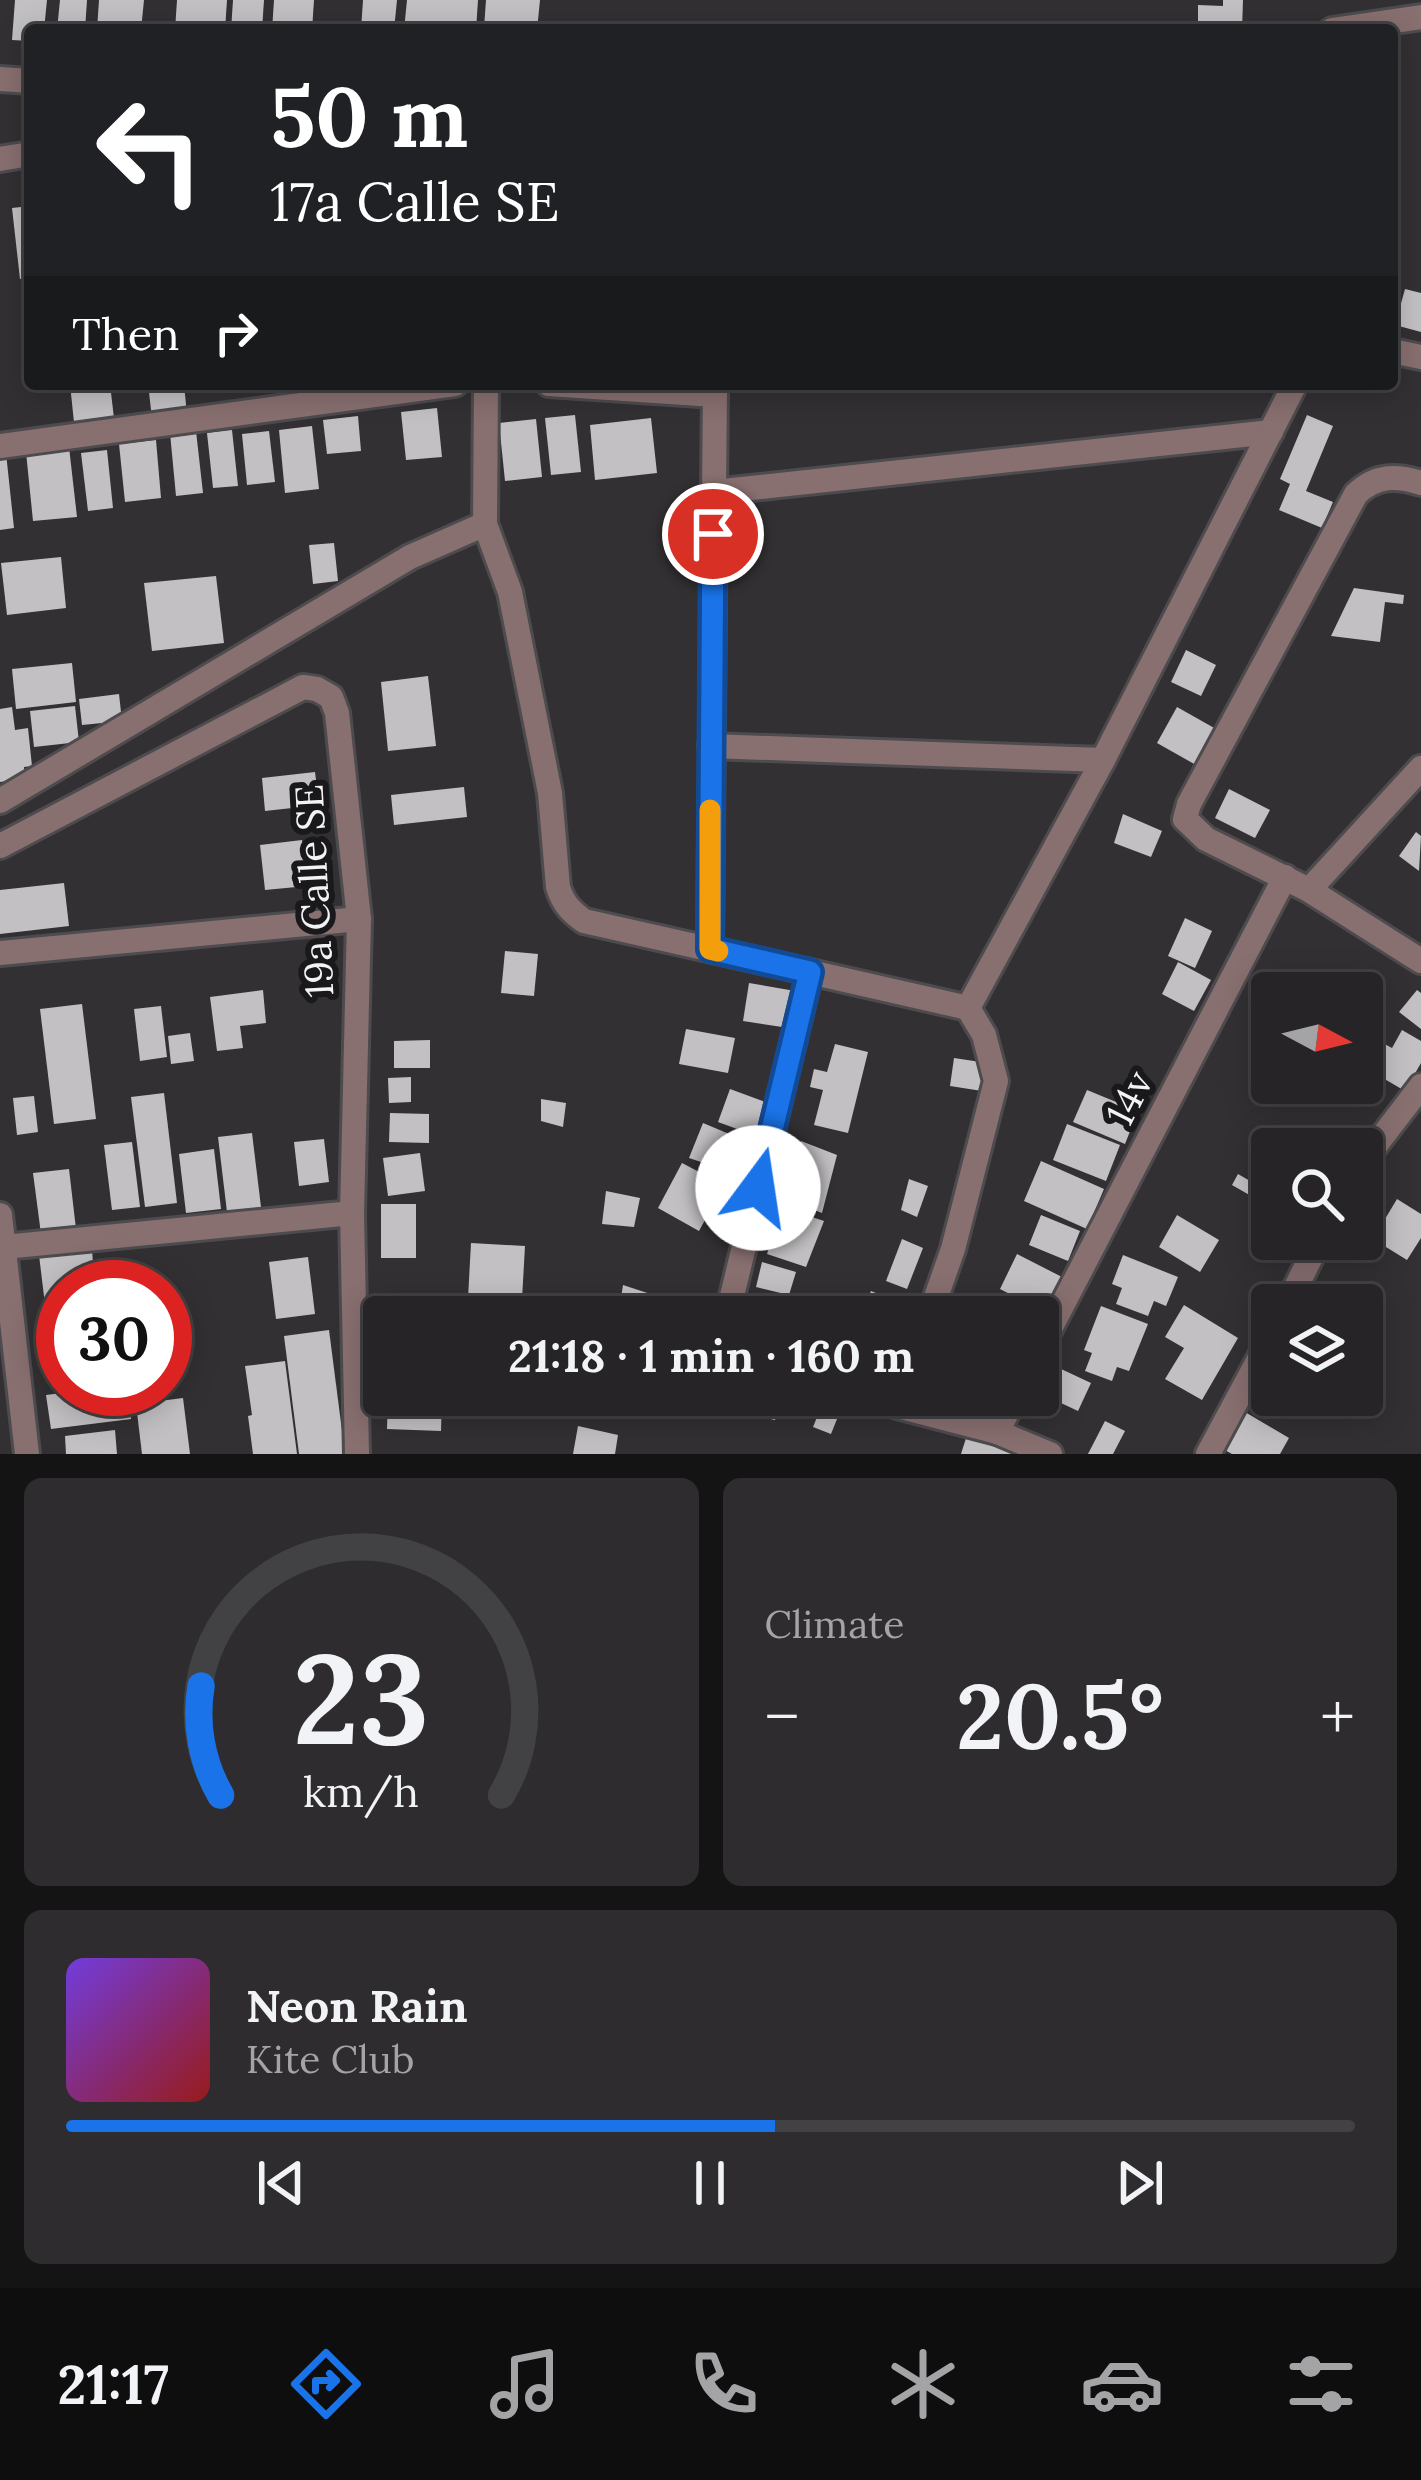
<!DOCTYPE html>
<meta charset="utf-8">
<style>
:root{--surface:#262426;--page:#2e2c2e;--text:#f1f3f6;--muted:#a4a4a7;--line:#424143;--accent:#1a73e8}
body{margin:0;font-family:Lora,serif;background:var(--page);color:var(--text);height:100vh;display:flex;flex-direction:column;font-size:45px;white-space:nowrap}
*{box-sizing:border-box;margin:0}
p{font-size:39px;color:var(--muted)}
.icon{flex:none;width:66px;height:66px;fill:none;stroke:currentColor;stroke-width:2;stroke-linecap:round;stroke-linejoin:round}
.map{position:relative;height:1454px;overflow:hidden}
.side{display:flex;flex-direction:column;gap:24px;padding:24px;background:#151415;flex:1}
.side>*{flex:none}
.top-card{position:absolute;left:24px;top:24px;width:1374px;height:366px;border-radius:12px;box-shadow:0 6px 30px #0003,0 0 0 3px var(--line);background:#202124;color:#fff;overflow:hidden}
.needle{width:78px;rotate:97deg}
.controls{position:absolute;left:1251px;top:972px;display:grid;gap:24px}
.controls a{display:grid;place-items:center;width:132px;height:132px;border-radius:12px;background:var(--surface);box-shadow:0 6px 30px #0003,0 0 0 3px var(--line);font-size:60px}
.speed{position:absolute;left:36px;top:1260px;display:flex;gap:24px;font-size:60px;font-weight:700;text-align:center}
.speed>*{display:grid;place-content:center;width:156px;height:156px;border-radius:50%;background:var(--surface);box-shadow:0 6px 30px #0003,0 0 0 3px var(--line);line-height:1}
.speed .limit{border:18px solid #d22;background:#fff;color:#111}
.pin{position:absolute;display:grid;place-items:center;width:102px;height:102px;color:#fff;margin:-51px;border:6px solid #fff;border-radius:50%;box-shadow:0 3px 12px #0007}
.me{position:absolute;width:132px;margin:-66px;rotate:14deg;stroke-linejoin:round;filter:drop-shadow(0 0 9px #0008)}
.turn{display:flex;align-items:center;gap:42px;height:252px;padding:0 48px;font-size:54px}
.turn .icon{width:156px;height:156px;stroke-width:2.5}
.turn b{display:block;font-size:84px;line-height:102px}
.then{display:flex;align-items:center;height:114px;padding:0 48px;background:#0003;gap:24px;font-size:45px}
.big{font-size:90px;font-weight:700;line-height:1.1}
.side .card{flex:1;display:flex;flex-direction:column;justify-content:center;gap:18px;min-width:0;padding:0 42px;border-radius:18px;background:var(--page)}
.side .dial{align-items:center;gap:0}
.dial svg{height:312px;overflow:visible;fill:none;stroke:var(--line);stroke-width:7;stroke-linecap:round;text-anchor:middle}
.dial text{fill:var(--text);stroke:none}
.song{display:flex;align-items:center;gap:36px}
.cover{width:144px;height:144px;border-radius:18px;background:linear-gradient(135deg,hsl(260 70% 55%),hsl(0 70% 35%))}
.played{height:12px;border-radius:6px;background:linear-gradient(90deg,var(--accent) 55%,var(--line) 55%)}
.keys{display:flex;justify-content:space-around;direction:ltr}
.heat{display:flex;justify-content:space-between;align-items:center;font-size:66px;direction:ltr}
.side .tiles{flex:1;display:grid;gap:24px;grid-template-columns:1fr 1fr}
.card:last-child{grid-column:span 2}
.trip{position:absolute;left:363px;top:1296px;width:696px;height:120px;border-radius:12px;background:var(--surface);box-shadow:0 6px 30px #0003,0 0 0 3px var(--line);font-weight:700;line-height:120px;text-align:center}
.tab-bar{display:flex;height:192px;justify-content:space-around;align-items:center;background:#0f0e0f;color:var(--muted)}
.tab-bar .icon{width:84px;height:84px}
.tab-bar .current{color:var(--accent)}
.tab-bar b{font-size:54px;color:var(--text)}
.map>svg:first-child{display:block}
.building{fill:#c2c0c3}
.lines{fill:none;stroke-linecap:round;stroke-linejoin:round}
.street-casing{stroke:#4d4b4d;stroke-width:30}
.street{stroke:#886f70;stroke-width:24}
.route-casing{stroke:#114b97;stroke-width:30}
.route{stroke:#1a73e8;stroke-width:21}
.slow{stroke:#f59e0b;stroke-width:21}
.labels{text-anchor:middle;dominant-baseline:central;stroke-width:12;stroke-linejoin:round;paint-order:stroke}
.street-label{font-size:39px;fill:#f4f2f4;stroke:#19181a}
</style>
<div class="map">
<svg width="1421" height="1454" viewBox="0 0 1421 1454">
<rect width="100%" height="100%" fill="#323032"/>
<g class="building">
<polygon points="15,0 47,0 44,30 30,30 30,41 12,40"/>
<polygon points="60,0 87,0 85,30 57,30"/>
<polygon points="99,0 144,0 141,30 97,30"/>
<polygon points="177,0 227,0 225,30 175,30"/>
<polygon points="233,0 264,0 262,30 231,30"/>
<polygon points="274,0 314,0 312,30 272,30"/>
<polygon points="363,0 397,0 394,30 361,30"/>
<polygon points="407,0 478,0 476,30 404,30"/>
<polygon points="486,0 540,0 537,30 484,28"/>
<polygon points="1223,0 1243,0 1242,30 1198,30 1198,5 1223,6"/>
<polygon points="30,206 30,278 20,279 12,208"/>
<polygon points="1405,289 1421,293 1421,332 1395,325"/>
<polygon points="70,384 110,384 115,427 75,432"/>
<polygon points="148,384 184,384 187,415 152,418"/>
<polygon points="437,408 442,457 406,460 401,412"/>
<polygon points="575,415 581,472 551,475 545,418"/>
<polygon points="1307,415 1333,426 1306,491 1333,502 1322,528 1279,510 1290,484 1280,479"/>
<polygon points="358,416 361,451 327,454 323,420"/>
<polygon points="651,418 657,473 595,480 590,425"/>
<polygon points="536,419 542,477 505,481 499,423"/>
<polygon points="312,426 319,489 285,493 279,430"/>
<polygon points="232,430 238,486 213,488 207,433"/>
<polygon points="196,431 203,493 176,496 170,433"/>
<polygon points="269,431 275,482 247,485 242,434"/>
<polygon points="156,440 161,498 125,502 119,444"/>
<polygon points="69,447 77,517 33,521 26,452"/>
<polygon points="107,450 113,508 88,511 81,453"/>
<polygon points="0,453 6,453 14,528 0,530"/>
<polygon points="334,543 338,581 313,584 309,545"/>
<polygon points="61,557 66,608 7,615 1,563"/>
<polygon points="216,576 224,643 152,651 144,583"/>
<polygon points="1354,588 1404,595 1403,604 1385,602 1380,642 1331,636"/>
<polygon points="1186,650 1216,665 1201,696 1171,682"/>
<polygon points="72,663 76,702 16,709 12,669"/>
<polygon points="428,676 436,746 388,751 381,682"/>
<polygon points="119,694 122,721 82,725 79,699"/>
<polygon points="75,706 79,742 34,747 30,711"/>
<polygon points="12,707 15,730 28,728 32,766 24,767 25,779 0,782 0,709"/>
<polygon points="1177,707 1216,729 1196,765 1157,743"/>
<polygon points="315,772 319,805 265,811 262,778"/>
<polygon points="464,787 467,817 394,825 391,795"/>
<polygon points="1229,789 1270,810 1255,838 1215,818"/>
<polygon points="1123,814 1162,831 1151,857 1114,843"/>
<polygon points="1416,832 1421,836 1419,871 1399,856"/>
<polygon points="302,840 307,886 265,890 260,845"/>
<polygon points="64,883 69,926 0,934 0,890"/>
<polygon points="1185,918 1212,931 1195,968 1168,956"/>
<polygon points="505,951 538,954 534,996 501,993"/>
<polygon points="1178,962 1211,980 1194,1011 1162,994"/>
<polygon points="749,983 795,991 789,1028 743,1021"/>
<polygon points="263,990 266,1023 240,1026 243,1048 217,1051 210,997"/>
<polygon points="1417,990 1421,993 1421,1029 1399,1012"/>
<polygon points="82,1004 96,1119 54,1124 40,1009"/>
<polygon points="161,1006 167,1057 140,1061 134,1009"/>
<polygon points="686,1029 735,1038 728,1073 679,1064"/>
<polygon points="1402,1030 1421,1041 1421,1063 1405,1091 1364,1067 1379,1041 1392,1048"/>
<polygon points="190,1033 194,1061 171,1064 168,1036"/>
<polygon points="430,1040 430,1068 394,1068 394,1041"/>
<polygon points="835,1044 868,1052 848,1133 814,1125 823,1090 810,1087 814,1069 827,1072"/>
<polygon points="954,1058 987,1063 982,1091 950,1086"/>
<polygon points="411,1077 411,1102 389,1103 388,1078"/>
<polygon points="730,1089 768,1103 756,1136 718,1122"/>
<polygon points="1087,1090 1138,1111 1125,1144 1073,1122"/>
<polygon points="164,1093 177,1203 145,1207 131,1097"/>
<polygon points="34,1096 38,1132 17,1135 13,1098"/>
<polygon points="541,1099 566,1103 563,1127 541,1121"/>
<polygon points="390,1113 429,1114 429,1143 389,1142"/>
<polygon points="703,1123 758,1146 743,1181 716,1167 689,1158"/>
<polygon points="1067,1124 1120,1145 1106,1181 1053,1160"/>
<polygon points="252,1133 261,1207 227,1212 218,1137"/>
<polygon points="324,1139 329,1182 299,1186 294,1142"/>
<polygon points="801,1141 837,1155 822,1213 783,1198"/>
<polygon points="132,1142 140,1207 112,1210 104,1145"/>
<polygon points="214,1149 221,1209 186,1213 179,1154"/>
<polygon points="420,1153 425,1191 388,1196 383,1158"/>
<polygon points="1272,1158 1272,1208 1232,1185 1238,1174 1257,1185"/>
<polygon points="1041,1161 1104,1189 1087,1229 1024,1201"/>
<polygon points="682,1163 724,1185 699,1231 658,1208"/>
<polygon points="69,1169 76,1229 41,1234 33,1173"/>
<polygon points="909,1179 928,1186 917,1217 901,1210"/>
<polygon points="606,1191 640,1198 634,1227 602,1224"/>
<polygon points="1397,1199 1421,1214 1421,1238 1407,1260 1373,1239"/>
<rect x="381" y="1204" width="35" height="54"/>
<polygon points="782,1207 824,1221 806,1267 767,1254"/>
<polygon points="1041,1215 1080,1231 1068,1261 1029,1245"/>
<polygon points="1177,1215 1219,1240 1200,1272 1159,1247"/>
<polygon points="902,1239 923,1248 907,1289 886,1281"/>
<polygon points="471,1243 525,1246 521,1317 467,1317"/>
<polygon points="92,1249 93,1264 80,1265 83,1287 63,1287 63,1319 47,1321 39,1255"/>
<polygon points="1017,1254 1062,1277 1045,1312 1000,1289"/>
<polygon points="1123,1255 1178,1277 1166,1306 1154,1301 1148,1316 1116,1304 1122,1288 1112,1284"/>
<polygon points="308,1257 315,1314 276,1319 269,1262"/>
<polygon points="762,1262 796,1272 789,1295 756,1287"/>
<polygon points="623,1285 690,1307 688,1317 618,1317"/>
<polygon points="871,1291 912,1308 908,1317 860,1317"/>
<polygon points="1184,1305 1238,1338 1202,1400 1165,1379 1184,1348 1165,1337"/>
<polygon points="1101,1306 1148,1324 1129,1371 1117,1367 1112,1381 1085,1371 1092,1353 1084,1350"/>
<polygon points="329,1330 345,1454 299,1454 284,1336"/>
<polygon points="285,1361 297,1454 253,1454 248,1416 252,1415 245,1366"/>
<polygon points="1059,1368 1091,1383 1078,1411 1046,1396"/>
<polygon points="92,1389 127,1389 131,1419 51,1429 46,1395"/>
<polygon points="388,1395 442,1395 441,1431 387,1429"/>
<polygon points="732,1395 781,1395 775,1420 728,1409"/>
<polygon points="826,1395 845,1399 831,1434 813,1427"/>
<polygon points="183,1398 190,1454 142,1454 136,1404"/>
<polygon points="1245,1412 1289,1438 1280,1454 1232,1454 1223,1449"/>
<polygon points="1105,1421 1125,1431 1113,1454 1088,1454"/>
<polygon points="578,1426 618,1435 615,1454 573,1454"/>
<polygon points="115,1430 117,1454 66,1454 65,1436"/>
<polygon points="967,1435 1021,1453 1021,1454 961,1454"/>
</g>
<g class="lines">
<g class="street-casing">
<g id="street">
<polyline points="1332,30 1421,17"/>
<polyline points="0,79 30,81"/>
<polyline points="0,159 30,154"/>
<polyline points="1392,351 1421,357"/>
<path d="M486 384 485 524 510 592 550 793 558 887C563 903 570 911 584 921L810 972 727 1317"/>
<polyline points="549,384 715,395"/>
<polyline points="0,446 455,384"/>
<path d="M1421 483C1396 475 1376 475 1356 494L1189 804 1185 819 1206 839 1309 890 1421 961"/>
<polyline points="714,492 1271,432"/>
<polyline points="711,746 1103,760"/>
<polyline points="0,801 410,557 485,524"/>
<polyline points="0,846 303,687 317,689 331,697 337,713 359,919 352,1213 357,1454"/>
<polyline points="1309,890 1421,768"/>
<polyline points="710,949 715,384"/>
<polyline points="0,953 359,919"/>
<polyline points="810,972 968,1008 1103,760 1295,384"/>
<polyline points="1362,1163 1421,1086"/>
<polyline points="0,1215 27,1454"/>
<polyline points="4,1247 352,1213"/>
<polyline points="1287,1305 1320,1239"/>
<polyline points="929,1317 953,1249 996,1081 984,1035 968,1008"/>
<polyline points="1038,1352 1285,877"/>
<polyline points="867,1395 897,1406 997,1432 1050,1454"/>
<polyline points="997,1432 1016,1395"/>
<polyline points="1208,1454 1272,1335"/>
</g>
</g>
<use href="#street" class="street"/>
</g>
<g class="lines">
<g class="route-casing">
<polyline id="route" points="713,534 710,949 810,972 758,1188"/>
</g>
<use href="#route" class="route"/>
<polyline class="slow" points="710,810 710,949 718,951"/>
</g>
<g class="labels">
<g class="street-label">
<text transform="translate(314 891) rotate(-93)">19a Calle SE</text>
<text transform="translate(1129 1098) rotate(-63)">14v</text>
</g>
</g>
</svg>
<div class="controls">
<a><svg class="needle" viewBox="-14 -14 28 28"><path d="M0-13l5 13h-10z" fill="#e53935"/><path d="M0 13l5-13h-10z" fill="#a4a4a7"/></svg></a>
<a><svg class="icon" aria-label="search" viewBox="0 0 24 24"><circle cx="10" cy="10" r="6"/><path d="M15 15l6 6"/></svg></a>
<a><svg class="icon" aria-label="layers" viewBox="0 0 24 24"><path d="M12 4l9 5-9 5-9-5zM3 14l9 5 9-5"/></svg></a>
</div>
<div class="speed"><div class="limit">30</div></div>
<div class="pin" style="left:713px;top:534px;background:#d93025"><svg class="icon" aria-label="arrive" viewBox="0 0 24 24"><path d="M6 21V4h12l-3 4 3 4H6"/></svg></div>
<svg class="me" style="left:758px;top:1188px" viewBox="-20 -20 40 40"><circle r="19" fill="#fff"/><path d="M0-13L10 11 0 6-10 11z" fill="#1a73e8"/></svg>
<div class="trip">21:18 · 1 min · 160 m</div>
<div class="top-card">
<div class="turn"><svg class="icon" aria-label="left" viewBox="0 0 24 24"><path d="M17 20v-9H6M10 6l-5 5 5 5"/></svg><div><b>50 m</b>17a Calle SE</div></div>
<div class="then">Then<svg class="icon" aria-label="right" viewBox="0 0 24 24"><path d="M7 20v-9h11M14 6l5 5-5 5"/></svg></div>
</div>
</div>
<section class="side">
<div class="tiles">
<div class="card dial"><svg viewBox="0 0 100 80">
<path d="M14 69A42 42 0 1 1 86 69"/>
<path d="M14 69A42 42 0 0 1 9 41" stroke="#1a73e8"/>
<text x="50" y="56" font-size="32" font-weight="700">23</text>
<text x="50" y="72" font-size="11">km/h</text>
</svg></div>
<div class="card"><p>Climate</p>
<div class="heat"><a>−</a><b class="big">20.5°</b><a>+</a></div>
</div>
<div class="card">
<div class="song"><i class="cover"></i><div><b>Neon Rain</b><p>Kite Club</p></div></div>
<div class="played"></div>
<div class="keys"><svg class="icon" aria-label="previous" viewBox="0 0 24 24"><path d="M18 5L8 12l10 7zM5 5v14"/></svg><svg class="icon" aria-label="pause" viewBox="0 0 24 24"><path d="M8 5v14M16 5v14"/></svg><svg class="icon" aria-label="next" viewBox="0 0 24 24"><path d="M6 5l10 7-10 7zM19 5v14"/></svg></div>
</div>
</div>
</section>
<nav class="tab-bar">
<b>21:17</b>
<svg class="icon current" aria-label="directions" viewBox="0 0 24 24"><path d="M12 3l9 9-9 9-9-9zM9 14v-3h6M13 9l2 2-2 2"/></svg>
<svg class="icon" aria-label="music" viewBox="0 0 24 24"><path d="M9 18V5l10-2v13"/><circle cx="6" cy="18" r="3"/><circle cx="16" cy="16" r="3"/></svg>
<svg class="icon" aria-label="phone" viewBox="0 0 24 24"><path d="M5 4h4l2 5-3 2q2 4 5 5l2-3 5 2v4C11 20 4 13 5 4z"/></svg>
<svg class="icon" aria-label="climate" viewBox="0 0 24 24"><path d="M12 3v18M4 7l16 10M4 17L20 7"/></svg>
<svg class="icon" aria-label="car" viewBox="0 0 24 24"><path d="M5 17H2v-5l4-1 3-4h7l3 4 3 1v5h-3M9 17h6M6 11h13"/><circle cx="7" cy="17" r="2"/><circle cx="17" cy="17" r="2"/></svg>
<svg class="icon" aria-label="filters" viewBox="0 0 24 24"><path d="M4 7h16M4 17h16"/><circle cx="9" cy="7" r="2"/><circle cx="15" cy="17" r="2"/></svg>
</nav>
